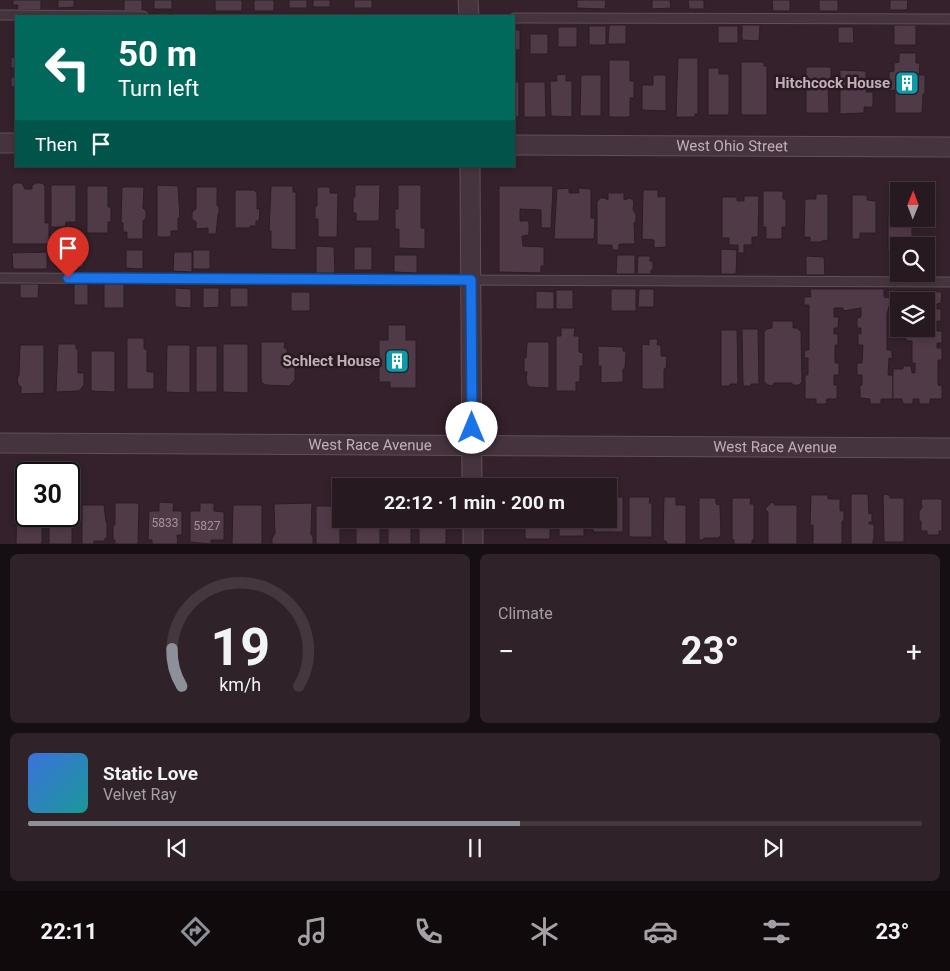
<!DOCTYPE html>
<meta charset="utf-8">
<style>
:root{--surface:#271920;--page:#2f2229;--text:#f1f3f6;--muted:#a4a0a5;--line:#43383e;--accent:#8c9099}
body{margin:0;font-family:Roboto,sans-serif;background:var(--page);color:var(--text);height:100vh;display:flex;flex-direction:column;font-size:19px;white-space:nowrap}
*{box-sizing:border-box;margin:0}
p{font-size:16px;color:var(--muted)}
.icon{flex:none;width:28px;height:28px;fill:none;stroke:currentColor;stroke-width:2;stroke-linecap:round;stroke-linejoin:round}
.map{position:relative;height:544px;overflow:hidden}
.side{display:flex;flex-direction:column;gap:10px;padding:10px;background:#150e12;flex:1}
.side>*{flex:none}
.guide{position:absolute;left:15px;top:15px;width:500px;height:152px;border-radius:0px;box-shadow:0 2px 8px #0003,0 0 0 1px var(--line);background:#00695c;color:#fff;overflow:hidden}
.needle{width:32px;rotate:1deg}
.buttons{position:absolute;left:890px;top:182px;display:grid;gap:10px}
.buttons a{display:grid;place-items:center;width:45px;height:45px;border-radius:0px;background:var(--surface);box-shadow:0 2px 8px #0003,0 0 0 1px var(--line);font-size:25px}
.speed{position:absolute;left:15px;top:462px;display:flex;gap:10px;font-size:25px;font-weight:700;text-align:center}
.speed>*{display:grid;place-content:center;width:65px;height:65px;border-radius:50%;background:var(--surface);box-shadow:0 2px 8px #0003,0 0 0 1px var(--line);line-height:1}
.speed .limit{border:2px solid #111;border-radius:8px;background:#fff;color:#111}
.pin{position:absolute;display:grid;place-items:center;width:42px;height:42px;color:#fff;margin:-51px -21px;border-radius:50% 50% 50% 0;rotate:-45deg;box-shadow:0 0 5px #0007}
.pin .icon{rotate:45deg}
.me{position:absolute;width:55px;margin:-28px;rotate:0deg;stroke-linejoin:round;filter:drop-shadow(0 0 4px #0008)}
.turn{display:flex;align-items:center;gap:18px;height:105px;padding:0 20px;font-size:22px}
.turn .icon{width:65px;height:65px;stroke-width:2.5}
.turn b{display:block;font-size:35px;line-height:42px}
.then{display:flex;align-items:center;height:48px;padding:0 20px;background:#0003;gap:10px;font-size:19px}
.big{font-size:38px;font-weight:700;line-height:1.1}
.side .tile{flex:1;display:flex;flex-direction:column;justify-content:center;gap:8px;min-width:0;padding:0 18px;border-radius:8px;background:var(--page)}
.side .dial{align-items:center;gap:0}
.dial svg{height:130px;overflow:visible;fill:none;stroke:var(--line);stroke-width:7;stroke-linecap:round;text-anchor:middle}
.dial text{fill:var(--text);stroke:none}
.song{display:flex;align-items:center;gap:15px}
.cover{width:60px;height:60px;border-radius:8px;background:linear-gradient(135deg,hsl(220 70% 55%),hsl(180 70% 35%))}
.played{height:5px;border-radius:2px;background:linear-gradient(90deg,var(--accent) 55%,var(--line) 55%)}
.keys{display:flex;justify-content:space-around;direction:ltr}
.heat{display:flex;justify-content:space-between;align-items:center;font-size:28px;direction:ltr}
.side .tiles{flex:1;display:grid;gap:10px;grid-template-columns:1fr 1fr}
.tile:last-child{grid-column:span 2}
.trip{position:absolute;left:332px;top:478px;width:285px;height:50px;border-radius:0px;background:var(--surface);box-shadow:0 2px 8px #0003,0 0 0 1px var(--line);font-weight:700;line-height:50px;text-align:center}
.tabs{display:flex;height:80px;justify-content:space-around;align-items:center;background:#100a0d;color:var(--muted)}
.tabs .icon{width:35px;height:35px}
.tabs .active{color:var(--accent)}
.tabs b{font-size:22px;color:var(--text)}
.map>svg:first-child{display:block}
.building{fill:#513a47;stroke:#2b1c24}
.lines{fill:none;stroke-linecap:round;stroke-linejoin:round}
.lane-casing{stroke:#604f58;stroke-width:11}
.street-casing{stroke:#604f58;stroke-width:21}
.lane{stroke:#45343d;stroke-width:9}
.street{stroke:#45343d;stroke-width:19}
.route-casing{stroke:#114b97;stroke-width:12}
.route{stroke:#1a73e8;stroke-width:9}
.labels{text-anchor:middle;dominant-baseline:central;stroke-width:5;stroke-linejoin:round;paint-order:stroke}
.number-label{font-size:12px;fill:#a6919c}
.poi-label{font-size:15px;font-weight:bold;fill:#c2aeb8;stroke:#291a22;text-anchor:end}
.street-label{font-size:15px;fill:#c2aeb8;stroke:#291a22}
</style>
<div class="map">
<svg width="950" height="544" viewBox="0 0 950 544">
<rect width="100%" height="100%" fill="#34212b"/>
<g class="building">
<polygon points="13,0 41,0 41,10 17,10 18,5 13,5"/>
<polygon points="58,0 74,0 74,7 58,8"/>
<rect x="124" y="0" width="18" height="11"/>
<rect x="154" y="0" width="18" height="9"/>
<rect x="215" y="0" width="27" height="11"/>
<rect x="254" y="0" width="20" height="11"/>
<rect x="289" y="0" width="18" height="8"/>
<rect x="313" y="0" width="17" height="7"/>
<rect x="354" y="0" width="18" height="8"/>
<polygon points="577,0 606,0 605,9 577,8"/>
<polygon points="652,0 670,0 671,8 652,9"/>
<polygon points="688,0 704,0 704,9 689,9"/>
<polygon points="772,0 790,0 790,11 773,11"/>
<rect x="819" y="0" width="19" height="11"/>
<polygon points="890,0 908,0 907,10 890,10"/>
<polygon points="15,22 16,22 16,108 15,108 15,87 11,87 11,77 15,77 15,68 11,68 11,57 15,58"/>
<polygon points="609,25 626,25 626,44 608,44"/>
<polygon points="742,25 760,25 759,41 742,40"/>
<rect x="894" y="25" width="22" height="20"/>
<rect x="589" y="26" width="17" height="19"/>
<rect x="718" y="26" width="20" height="17"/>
<rect x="558" y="27" width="19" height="20"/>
<polygon points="838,27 853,27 854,43 838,43"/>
<rect x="514" y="30" width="6" height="20"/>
<rect x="530" y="34" width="18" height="20"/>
<polygon points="899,53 916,53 916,63 920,63 919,75 925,75 925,94 923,94 922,113 895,113 895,90 889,91 889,72 894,71 894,63 899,62"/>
<polygon points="678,58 698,58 698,114 695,114 695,117 676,117"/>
<polygon points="609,60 630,60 630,81 634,81 634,98 630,98 630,117 609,117"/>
<polygon points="741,62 764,62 764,66 767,66 767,115 741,115"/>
<polygon points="806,67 831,67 831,83 828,83 829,113 806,113"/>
<polygon points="708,68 719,68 719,74 729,74 729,115 708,115"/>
<polygon points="840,70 866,71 866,92 873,92 873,107 864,107 864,113 840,114"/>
<polygon points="566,74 566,81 572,81 572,117 551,116 550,81 557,81 556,75"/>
<polygon points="581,75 601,75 601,116 580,116"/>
<polygon points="653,75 666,75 666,111 642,110 642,85 653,85"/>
<rect x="514" y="82" width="5" height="35"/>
<polygon points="524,82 545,82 546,117 524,117"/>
<polygon points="15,183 22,183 25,189 32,189 32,186 35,183 42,183 45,186 45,223 49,223 49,244 12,244 12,186"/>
<polygon points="51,185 76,185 76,222 66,222 65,227 51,227"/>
<polygon points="157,185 178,186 180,218 178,218 178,231 171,231 171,237 157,237"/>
<polygon points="355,185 380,185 379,221 356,221 356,213 353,213 353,197 355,197"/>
<polygon points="398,185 421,185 421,228 425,228 425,249 399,248 399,229 395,229 395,209 398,209"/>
<polygon points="87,186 108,186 108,207 111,207 111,222 108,222 108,233 87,233"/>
<polygon points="271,186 293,186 293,192 296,192 296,250 271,249 271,231 269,231"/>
<polygon points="499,186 553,186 551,228 541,228 541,210 520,209 520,221 529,221 529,235 522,236 523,246 544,247 544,266 541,266 541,273 499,272"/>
<polygon points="122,187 144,187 143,208 146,211 146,218 143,221 143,239 127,239 127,232 123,232 123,223 121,223"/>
<polygon points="196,187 217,187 217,205 219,207 219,212 218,215 216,234 208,234 208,228 196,229 196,222 192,219 192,212 196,209"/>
<polygon points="317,187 330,187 330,193 338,193 337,237 318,237 318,219 315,219 315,206 317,206"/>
<polygon points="569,188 569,193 579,193 578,188 591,189 591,218 595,218 594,239 554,239 557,189"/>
<polygon points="235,190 254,190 257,193 257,209 260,209 259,221 256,221 256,226 250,226 250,228 235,228"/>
<polygon points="643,190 658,190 658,197 666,196 666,247 654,248 654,240 642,239"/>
<polygon points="763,191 783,191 783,199 786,199 786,227 782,227 782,239 766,239 766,227 763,227"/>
<polygon points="608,193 624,193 624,200 630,198 634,201 633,210 636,214 636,221 634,223 635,244 619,244 619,250 612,250 612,245 597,245 597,202 600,198 605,198 608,200"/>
<polygon points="816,194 828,194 828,240 822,241 822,242 810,242 810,237 804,237 805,199 816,199"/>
<polygon points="852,195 867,195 867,200 876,201 876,233 860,233 860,239 852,239"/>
<polygon points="744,196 759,196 758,237 752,237 752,245 744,245 744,253 738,253 738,245 729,245 729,238 722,238 722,197 737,197 737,201 744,201"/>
<polygon points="890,200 899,200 899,219 912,219 912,240 903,240 903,246 899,246 899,251 888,251 888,214 890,214"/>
<polygon points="316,246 334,247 335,273 316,273"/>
<rect x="354" y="247" width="18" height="23"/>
<polygon points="67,248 84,248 83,267 67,267"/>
<polygon points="721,249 737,250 736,274 721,274"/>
<polygon points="126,250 143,250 143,269 126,268"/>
<rect x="193" y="250" width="17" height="19"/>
<polygon points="47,252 47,269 13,269 12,253"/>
<polygon points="174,252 192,252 192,272 173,271"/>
<polygon points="394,255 417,255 417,273 394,272"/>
<polygon points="617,255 635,255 635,274 616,274"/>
<polygon points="638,256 650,256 650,261 653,261 653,270 651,270 651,274 637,274"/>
<polygon points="806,256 824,257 825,275 806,275"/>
<polygon points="899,256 899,274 922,274 922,276 897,276 897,257"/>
<polygon points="20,284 39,284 38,298 20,298"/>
<rect x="74" y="284" width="14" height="21"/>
<rect x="104" y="284" width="20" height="24"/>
<polygon points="175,288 191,289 191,308 175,307"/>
<polygon points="203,288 219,288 219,307 203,308"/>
<rect x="230" y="288" width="18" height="19"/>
<rect x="611" y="289" width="25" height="22"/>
<polygon points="639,289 654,289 654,307 638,307"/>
<polygon points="810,289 884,289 884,297 891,298 891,306 889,306 887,315 887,350 892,350 892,359 889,358 888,375 893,375 893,399 881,399 881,404 870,404 870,399 860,398 860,385 862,385 862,375 857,375 857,363 862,363 863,345 858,345 858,333 861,334 861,328 857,328 857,318 861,317 861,308 843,311 843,308 834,308 834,317 839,317 838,328 834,328 834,334 838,334 838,345 835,345 835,363 839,363 839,375 834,375 834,385 837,385 837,399 827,399 826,404 816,404 816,399 805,399 805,375 808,375 808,358 804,358 805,350 809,350 809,305 804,305 804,297 811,297"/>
<rect x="556" y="290" width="17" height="19"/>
<polygon points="536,291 554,292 554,309 536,309"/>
<polygon points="894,291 936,291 937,292 942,292 941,303 937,304 937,309 941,309 941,321 937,321 937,331 942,331 942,343 937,343 937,348 942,348 942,360 938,360 938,385 942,386 942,399 930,399 930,404 919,404 919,399 913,399 913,404 903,404 902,399 893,399 893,369 903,369 903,366 911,366 912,373 915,373 915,363 912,363 912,341 906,341 906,329 926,329 926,301 899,301 899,317 894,316"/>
<rect x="291" y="292" width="19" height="19"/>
<polygon points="772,321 793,321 793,328 797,328 801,332 802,382 799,385 794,385 791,383 774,383 773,386 768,385 764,382 764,332 767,329 772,328"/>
<polygon points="388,325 406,325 406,340 416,340 416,388 390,388 390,382 379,382 379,340 388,340"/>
<polygon points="561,328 575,328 574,336 579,336 579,352 583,353 583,366 580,366 580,382 576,382 576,391 556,391 556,336 561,336"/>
<polygon points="742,329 758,329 759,384 751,384 751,386 743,386"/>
<polygon points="721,330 737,330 738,384 730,384 730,386 721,386"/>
<polygon points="127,338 144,338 144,349 147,349 147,372 154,372 154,389 127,389"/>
<polygon points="649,339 658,339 657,345 661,345 661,356 667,356 666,369 664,369 664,389 642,389 642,344 649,345"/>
<polygon points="261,342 285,342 284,348 287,348 287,363 295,364 295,380 289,386 266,385 262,383 261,378"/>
<polygon points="527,342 549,342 549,388 530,387 527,384 526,378 527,372 524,372 524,358 526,358"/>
<polygon points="58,344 76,344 76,349 78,349 78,373 84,373 84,385 79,391 56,392"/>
<polygon points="223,344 248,344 248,393 223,392"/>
<polygon points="20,345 44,345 44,393 21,394 21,387 18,384 17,378 19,375"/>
<polygon points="167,345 190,345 190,393 166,392"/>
<rect x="196" y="346" width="21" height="46"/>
<polygon points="598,346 623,347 623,351 626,351 625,369 623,369 623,382 601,383 601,366 598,366"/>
<polygon points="91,351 115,351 115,392 91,391"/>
<polygon points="851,494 868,494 869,514 872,513 872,522 869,522 869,524 874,524 874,540 873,540 873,544 851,544"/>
<polygon points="883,494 890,495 890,498 904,498 904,542 884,542"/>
<polygon points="811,495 828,495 828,499 840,499 840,511 844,511 844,521 842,521 842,544 813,544 813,525 810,525"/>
<polygon points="609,497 623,497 623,532 593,532 593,519 609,519"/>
<polygon points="629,497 650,497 649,503 652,503 652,537 629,537"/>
<polygon points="664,497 676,497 676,505 686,505 686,544 667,544 666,541 663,541"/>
<polygon points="699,498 716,498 716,504 720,505 721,534 719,538 704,538 703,540 699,540"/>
<polygon points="732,498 751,498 750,504 754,504 754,540 752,540 752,544 734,544 734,540 732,540"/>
<polygon points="921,499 942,499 942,531 939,531 939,535 927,535 927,531 921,531 921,522 919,519 919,511 922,508"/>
<polygon points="159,502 174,503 173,511 182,511 182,535 177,535 178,544 152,544 152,540 148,540 149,511 159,511"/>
<polygon points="772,502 775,505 797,505 797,544 768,544 768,512 765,509"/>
<polygon points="17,503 26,503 26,516 42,516 42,544 16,544"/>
<polygon points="115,503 139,503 138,544 115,544 115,540 113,540 113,525 115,525"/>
<polygon points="200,503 214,503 214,511 224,512 224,540 211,540 211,544 190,542 190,511 200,511"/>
<polygon points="312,503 311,534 313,537 313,544 272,544 272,538 275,534 274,504"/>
<polygon points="69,505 70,505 70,511 72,511 72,544 49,544 49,516 69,516"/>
<polygon points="82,505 104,505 106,522 107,522 107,538 105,538 105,541 94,541 94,544 82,544"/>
<polygon points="233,505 262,505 262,544 232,544"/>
<rect x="316" y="506" width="24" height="38"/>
<rect x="356" y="519" width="24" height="25"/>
<rect x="388" y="519" width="23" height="25"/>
<rect x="419" y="519" width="27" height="25"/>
<rect x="525" y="519" width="25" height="20"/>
<rect x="559" y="519" width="25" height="17"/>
</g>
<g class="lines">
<g class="lane-casing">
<g id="lane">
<polyline points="0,15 143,16"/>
<polyline points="514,18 950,19"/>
<polyline points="0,278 950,282"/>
</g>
</g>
<g class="street-casing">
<g id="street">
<polyline points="468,0 469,16"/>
<polyline points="0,143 16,143"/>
<path id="s1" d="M514 145 950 147"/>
<polyline points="470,166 472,486"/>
<path id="s2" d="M0 443 950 448"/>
<polyline points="473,519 473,544"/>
</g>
</g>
<use href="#lane" class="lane"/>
<use href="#street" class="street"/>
</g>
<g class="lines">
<g class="route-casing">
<polyline id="route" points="68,278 471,280 472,428"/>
</g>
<use href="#route" class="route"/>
</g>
<defs>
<g id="building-square" transform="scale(1.25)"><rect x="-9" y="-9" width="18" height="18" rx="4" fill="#0f9aa8" stroke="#291a22"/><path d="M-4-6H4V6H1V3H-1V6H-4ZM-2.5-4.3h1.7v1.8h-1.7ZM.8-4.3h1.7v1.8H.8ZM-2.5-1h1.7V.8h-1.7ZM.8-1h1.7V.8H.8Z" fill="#fff"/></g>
</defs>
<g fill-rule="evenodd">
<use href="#building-square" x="907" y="83"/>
<use href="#building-square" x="397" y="361"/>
</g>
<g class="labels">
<g class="number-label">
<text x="165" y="523">5833</text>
<text x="207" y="526">5827</text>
</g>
<g class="poi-label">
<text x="890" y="83">Hitchcock House</text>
<text x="380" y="361">Schlect House</text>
</g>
<g class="street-label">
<text stroke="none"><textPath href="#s1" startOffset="218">West Ohio Street</textPath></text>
<text stroke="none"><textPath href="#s2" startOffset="370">West Race Avenue</textPath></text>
<text stroke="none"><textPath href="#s2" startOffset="775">West Race Avenue</textPath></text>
</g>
</g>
</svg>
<div class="buttons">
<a><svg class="needle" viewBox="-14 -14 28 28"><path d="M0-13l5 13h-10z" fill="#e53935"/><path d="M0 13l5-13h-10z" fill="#a4a0a5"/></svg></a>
<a><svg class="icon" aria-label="search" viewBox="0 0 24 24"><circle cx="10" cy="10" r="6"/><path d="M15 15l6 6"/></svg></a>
<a><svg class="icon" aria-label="layers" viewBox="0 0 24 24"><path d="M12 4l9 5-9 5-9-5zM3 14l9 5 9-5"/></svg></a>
</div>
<div class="speed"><div class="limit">30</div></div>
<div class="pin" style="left:68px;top:278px;background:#d93025"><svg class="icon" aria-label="arrive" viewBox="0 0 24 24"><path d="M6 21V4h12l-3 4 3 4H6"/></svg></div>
<svg class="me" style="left:472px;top:428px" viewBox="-20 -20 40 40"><circle r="19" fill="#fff"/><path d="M0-13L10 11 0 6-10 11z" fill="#1a73e8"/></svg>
<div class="trip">22:12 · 1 min · 200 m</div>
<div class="guide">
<div class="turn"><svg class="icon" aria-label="left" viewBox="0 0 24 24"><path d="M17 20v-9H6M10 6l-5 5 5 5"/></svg><div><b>50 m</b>Turn left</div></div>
<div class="then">Then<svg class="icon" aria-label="arrive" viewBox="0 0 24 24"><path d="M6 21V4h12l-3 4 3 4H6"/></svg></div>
</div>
</div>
<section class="side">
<div class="tiles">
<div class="tile dial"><svg viewBox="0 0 100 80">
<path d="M14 69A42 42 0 1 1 86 69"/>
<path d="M14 69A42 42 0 0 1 8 46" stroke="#8c9099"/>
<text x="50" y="56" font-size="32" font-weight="700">19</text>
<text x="50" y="72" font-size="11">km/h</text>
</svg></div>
<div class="tile"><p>Climate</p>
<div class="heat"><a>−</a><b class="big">23°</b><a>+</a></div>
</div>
<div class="tile">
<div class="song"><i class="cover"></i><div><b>Static Love</b><p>Velvet Ray</p></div></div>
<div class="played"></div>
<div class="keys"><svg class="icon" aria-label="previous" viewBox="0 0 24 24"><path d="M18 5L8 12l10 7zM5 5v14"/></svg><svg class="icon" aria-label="pause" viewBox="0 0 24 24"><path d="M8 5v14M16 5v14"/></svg><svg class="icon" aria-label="next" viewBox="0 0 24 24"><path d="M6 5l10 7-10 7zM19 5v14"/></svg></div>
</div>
</div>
</section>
<nav class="tabs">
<b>22:11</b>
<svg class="icon active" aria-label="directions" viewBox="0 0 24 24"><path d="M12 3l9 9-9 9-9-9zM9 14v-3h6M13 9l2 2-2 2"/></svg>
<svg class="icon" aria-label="music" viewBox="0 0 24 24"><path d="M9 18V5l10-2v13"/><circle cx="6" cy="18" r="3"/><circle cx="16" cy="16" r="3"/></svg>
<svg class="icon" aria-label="phone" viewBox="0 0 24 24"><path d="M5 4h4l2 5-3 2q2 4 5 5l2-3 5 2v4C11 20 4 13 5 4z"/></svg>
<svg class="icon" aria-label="climate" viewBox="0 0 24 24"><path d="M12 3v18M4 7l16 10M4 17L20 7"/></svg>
<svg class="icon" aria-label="car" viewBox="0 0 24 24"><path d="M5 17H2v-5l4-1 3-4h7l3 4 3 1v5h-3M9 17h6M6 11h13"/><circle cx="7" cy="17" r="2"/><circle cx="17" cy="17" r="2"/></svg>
<svg class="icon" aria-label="filters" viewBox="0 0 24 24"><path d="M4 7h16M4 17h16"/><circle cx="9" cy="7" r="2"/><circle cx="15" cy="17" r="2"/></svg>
<b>23°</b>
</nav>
